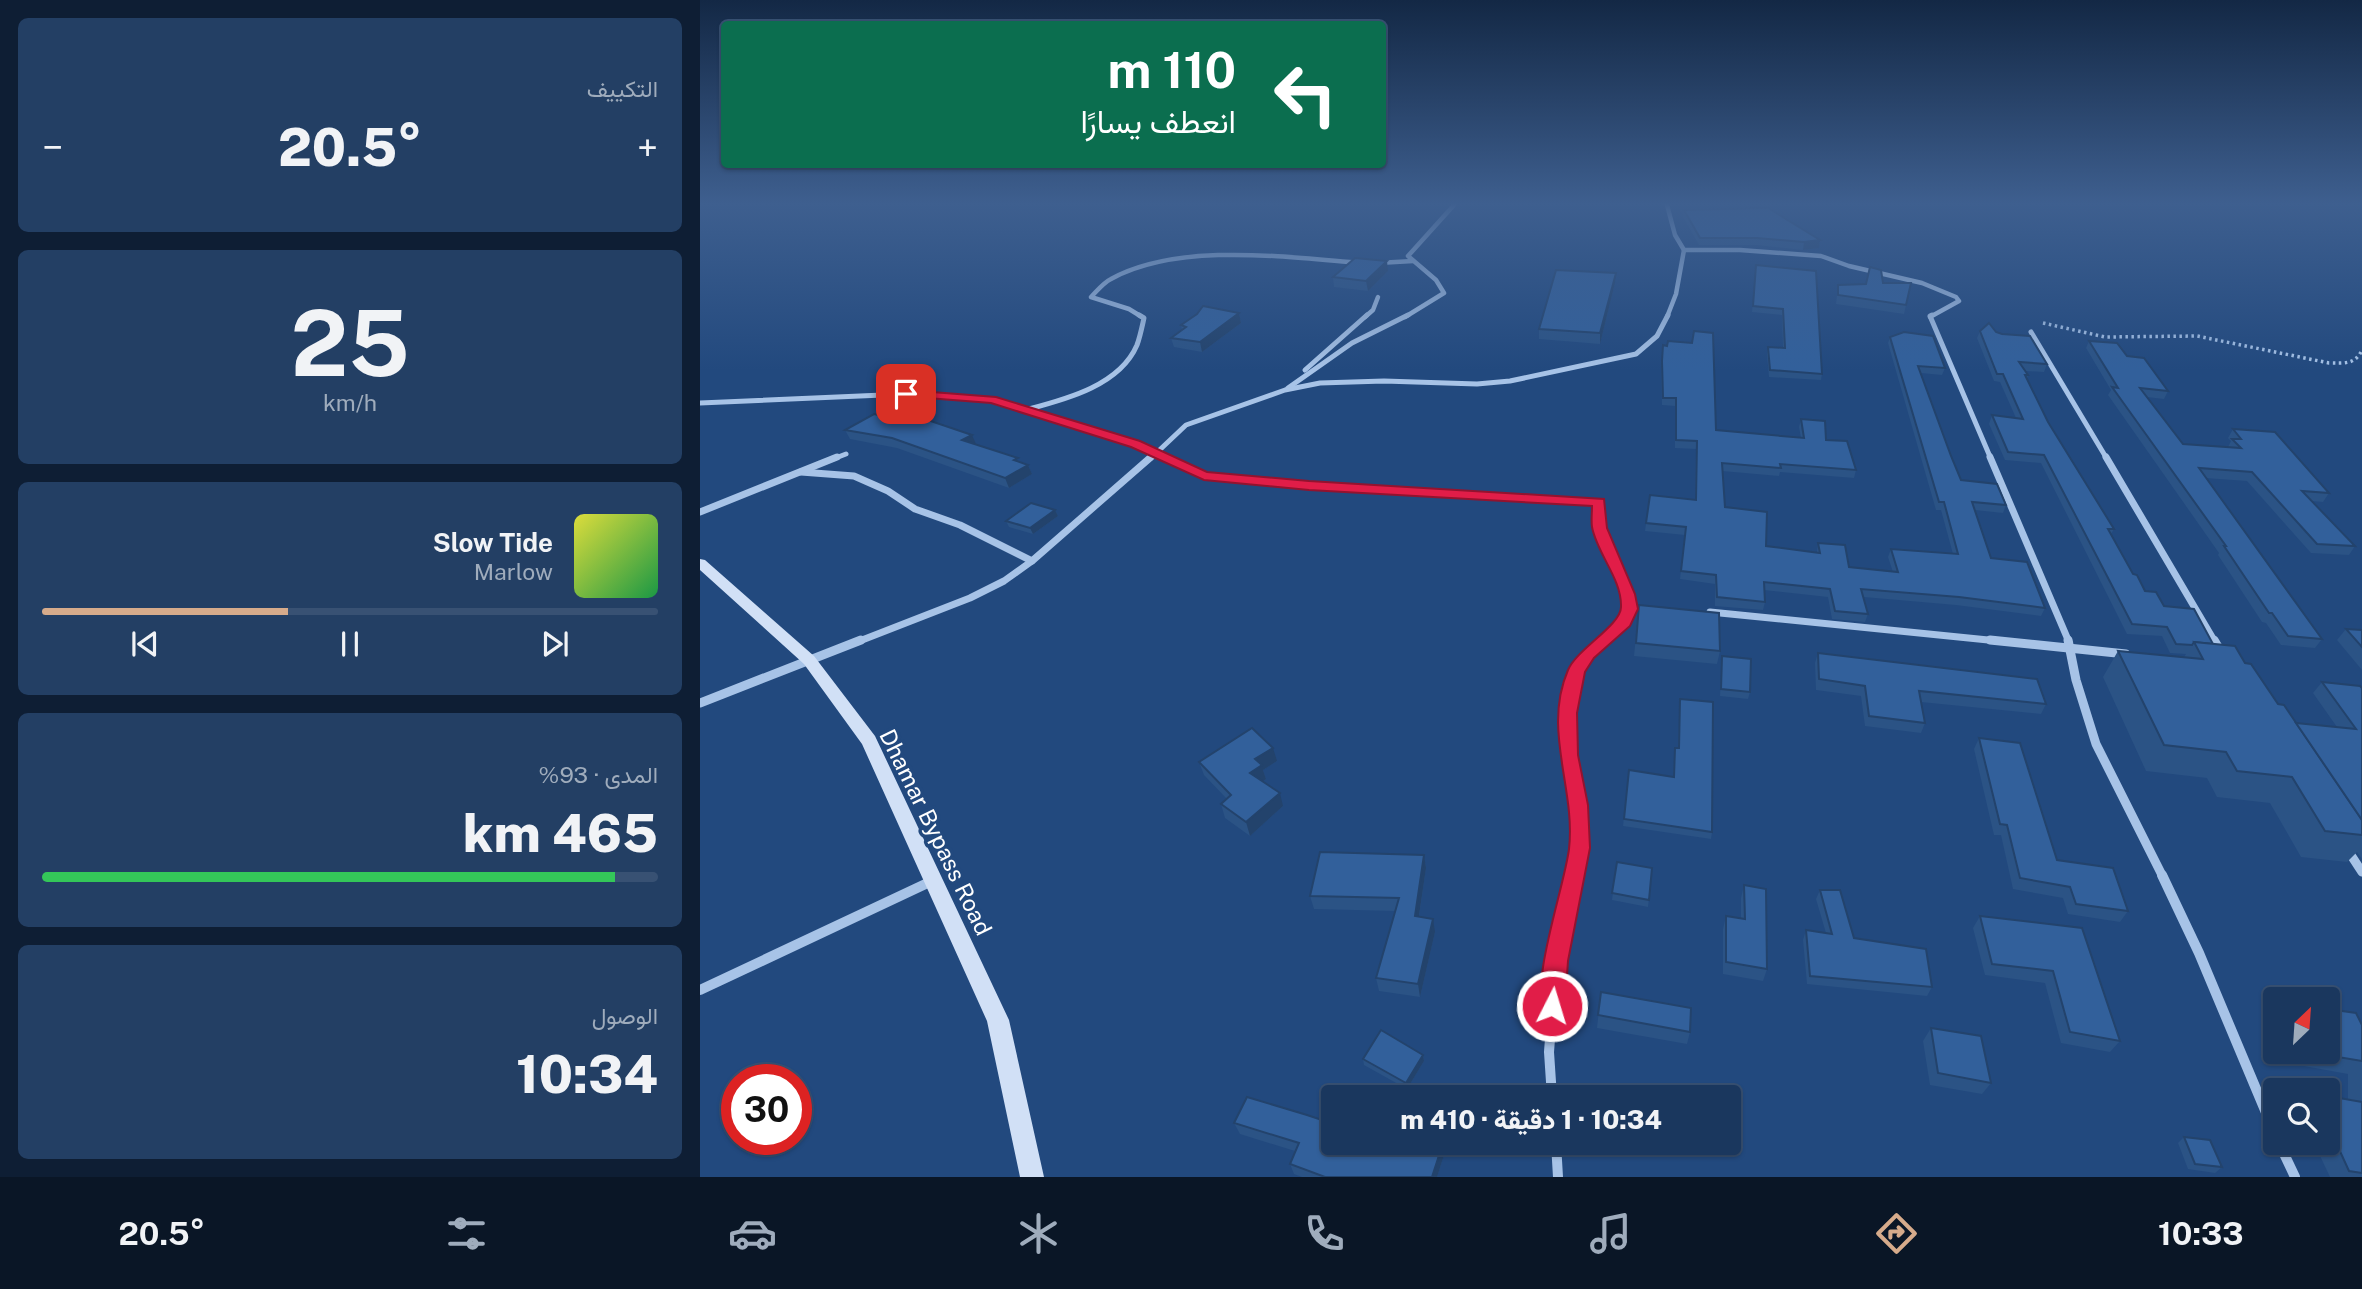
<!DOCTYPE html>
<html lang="ar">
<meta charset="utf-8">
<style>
:root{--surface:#1a375e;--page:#233f64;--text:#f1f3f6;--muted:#9facbc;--line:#385173;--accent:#d6ab8b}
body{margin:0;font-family:"Public Sans",Vazirmatn,sans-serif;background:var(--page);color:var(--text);direction:rtl;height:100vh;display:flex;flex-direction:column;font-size:26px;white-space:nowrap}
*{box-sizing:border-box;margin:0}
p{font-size:23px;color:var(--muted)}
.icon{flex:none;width:38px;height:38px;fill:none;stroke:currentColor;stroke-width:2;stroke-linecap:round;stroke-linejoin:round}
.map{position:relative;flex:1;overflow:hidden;direction:ltr}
.side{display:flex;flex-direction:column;gap:18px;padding:18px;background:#0e1e34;width:700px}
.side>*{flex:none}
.top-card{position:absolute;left:21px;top:21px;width:665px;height:147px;border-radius:7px;box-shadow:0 2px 5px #0004,0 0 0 2px var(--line);direction:rtl;background:#0b6e4f;color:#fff;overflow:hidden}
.needle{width:46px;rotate:25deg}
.buttons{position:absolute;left:1563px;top:987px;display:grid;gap:14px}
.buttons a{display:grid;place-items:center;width:77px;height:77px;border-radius:7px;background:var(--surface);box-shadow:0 2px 5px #0004,0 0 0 2px var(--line);font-size:35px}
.speed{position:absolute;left:21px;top:1064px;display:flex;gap:14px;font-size:35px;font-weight:700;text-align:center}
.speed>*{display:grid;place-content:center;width:91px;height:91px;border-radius:50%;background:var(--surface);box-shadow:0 2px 5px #0004,0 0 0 2px var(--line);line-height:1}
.speed .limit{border:10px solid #d22;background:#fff;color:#111}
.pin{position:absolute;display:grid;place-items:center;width:60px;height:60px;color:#fff;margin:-30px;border-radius:14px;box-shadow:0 4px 10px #0006}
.me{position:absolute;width:77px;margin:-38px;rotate:5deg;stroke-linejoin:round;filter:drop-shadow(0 0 5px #0008)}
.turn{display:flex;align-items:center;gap:24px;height:147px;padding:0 35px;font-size:32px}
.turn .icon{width:91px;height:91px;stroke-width:2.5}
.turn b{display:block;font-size:49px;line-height:60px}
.big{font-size:52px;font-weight:800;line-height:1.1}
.side .tile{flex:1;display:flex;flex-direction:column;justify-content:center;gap:10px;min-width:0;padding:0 24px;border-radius:10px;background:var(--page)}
.side .dial{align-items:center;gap:0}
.dial b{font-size:91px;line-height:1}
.song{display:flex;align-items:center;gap:21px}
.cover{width:84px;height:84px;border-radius:10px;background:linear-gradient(135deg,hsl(60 70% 55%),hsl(140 70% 35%))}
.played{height:7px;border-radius:4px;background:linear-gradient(90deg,var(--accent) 40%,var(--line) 40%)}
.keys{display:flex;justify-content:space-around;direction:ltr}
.heat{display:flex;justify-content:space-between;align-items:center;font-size:38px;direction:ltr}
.charge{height:10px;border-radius:5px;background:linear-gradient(90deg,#34c759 93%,var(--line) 0)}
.trip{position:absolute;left:621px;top:1085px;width:420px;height:70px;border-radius:7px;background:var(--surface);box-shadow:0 2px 5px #0004,0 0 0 2px var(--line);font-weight:800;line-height:70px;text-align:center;direction:rtl}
.menu{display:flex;height:112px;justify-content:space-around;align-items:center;background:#0a1626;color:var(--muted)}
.menu .icon{width:49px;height:49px}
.menu .selected{color:var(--accent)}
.menu b{font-size:32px;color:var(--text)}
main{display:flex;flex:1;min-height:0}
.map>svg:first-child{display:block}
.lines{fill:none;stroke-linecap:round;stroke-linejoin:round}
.path{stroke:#a7c3e7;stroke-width:3.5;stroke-dasharray:2.5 3.5;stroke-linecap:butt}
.minor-far4{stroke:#a7c3e7;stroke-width:4.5}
.minor-far3{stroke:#a7c3e7;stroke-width:5}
.minor-far2{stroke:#a7c3e7;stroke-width:7}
.minor-far1{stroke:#a7c3e7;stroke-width:9}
.minor{stroke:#a7c3e7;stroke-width:10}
.secondary{fill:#d1e0f6;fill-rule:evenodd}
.wall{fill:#2b5385}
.shaded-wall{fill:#23436c}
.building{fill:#32609b;stroke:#23436c;stroke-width:2}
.route{fill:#e11d48;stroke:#92132f;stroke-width:2}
.labels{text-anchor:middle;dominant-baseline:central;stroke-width:7;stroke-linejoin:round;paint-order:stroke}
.near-street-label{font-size:23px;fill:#fff;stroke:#22497e}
</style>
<main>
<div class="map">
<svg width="1662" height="1177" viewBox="0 0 1662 1177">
<rect width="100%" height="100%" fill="#22497e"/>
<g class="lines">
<path class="path" d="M1343 323 1405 337 1497 336 1629 363C1644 363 1655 365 1662 350"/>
<g class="minor-far4">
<polyline points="967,205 975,235 984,250 1040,250 1121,256 1149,266 1222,283 1256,297 1259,301 1230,317"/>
<polyline points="678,263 713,261"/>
<path d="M442 317 429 309 391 297C397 291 403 283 411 279 478 242 586 257 660 263"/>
<polyline points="665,317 673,310 678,297"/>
<polyline points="705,317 744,293 736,280 708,256 754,205"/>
<polyline points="967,317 976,294 984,250"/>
</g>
<g class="minor-far3">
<polyline points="1232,315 1230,316 1291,459"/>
<polyline points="1331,332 1407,459"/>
<polyline points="605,370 667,315"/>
<polyline points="588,388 652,343 708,315"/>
<polyline points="0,403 206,394 292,399 435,444 468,459"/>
<path d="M329 409C367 399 420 385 437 345 440 337 442 327 444 318L439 315"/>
<polyline points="133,459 146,454"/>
<polyline points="450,459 486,425 585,390 620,383 684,381 777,384 810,381 936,354 957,336 968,315"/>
</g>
<g class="minor-far2">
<polyline points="464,457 504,476 609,486 899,502 900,528 927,594 930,609 924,622 901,642"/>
<polyline points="1290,457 1369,642"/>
<polyline points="1406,457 1515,642"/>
<polyline points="101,472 154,476 188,491 215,509 260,525 332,561"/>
<polyline points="0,512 137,457"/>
<polyline points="1010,612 1308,642"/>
<polyline points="157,642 270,598 304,581 332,561 451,457"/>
</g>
<g class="minor-far1">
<polyline points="1290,640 1426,654"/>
<polyline points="1368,640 1376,680 1396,744 1463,877"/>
<polyline points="1514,640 1520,650"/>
<polyline points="0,703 161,640"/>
<polyline points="1647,849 1662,872"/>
<polyline points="874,877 880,848 878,805 868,755 868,713 876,671 888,654 903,640"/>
</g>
<g class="minor">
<polyline points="1462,875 1499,953 1575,1134"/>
<polyline points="0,990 234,880"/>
<polyline points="852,1097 849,1052 856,961 874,875"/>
<polyline points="856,1143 858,1177"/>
<polyline points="1579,1143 1595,1177"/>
</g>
<polygon class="secondary" points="0,559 5,560 114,656 175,736 309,1020 344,1177 320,1177 287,1021 162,744 104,664 0,570"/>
</g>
<g class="wall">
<polygon points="984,210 1120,240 1119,248 1103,250 1056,245 999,245 983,217"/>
<polygon points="1056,265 1116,271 1122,374 1121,380 1069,377 1067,354 1068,347 1083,348 1082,315 1052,312"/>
<polygon points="688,271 668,291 634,287 633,277"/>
<polygon points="916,273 915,283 900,344 839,339 839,329"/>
<polygon points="1183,283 1206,305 1204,314 1136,304 1138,285"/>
<polygon points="539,313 541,323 502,352 474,347 471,338 482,330 481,325"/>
<polygon points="1280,331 1296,332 1347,364 1344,372 1325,371 1328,375 1327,379 1348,422 1414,529 1411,534 1433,574 1445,591 1513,644 1545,663 1578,704 1596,723 1637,727 1613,693 1622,682 1662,688 1662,859 1657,852 1647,862 1601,857 1570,803 1517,797 1507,778 1446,771 1403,677 1418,651 1484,657 1486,654 1470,653 1462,636 1427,634 1341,463 1305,460 1289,424 1292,415 1316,418 1300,382 1294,381 1277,338"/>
<polygon points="1190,337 1245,368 1242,375 1221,373 1251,456 1261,480 1306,505 1303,513 1275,510 1291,558 1345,608 1341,616 1256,605 1164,597 1168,614 1165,622 1132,619 1128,597 1064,590 1065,602 1063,610 1015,606 1015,584 980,579 985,535 945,531 950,495 995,500 996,449 975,448 975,406 962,405 961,368 963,345 1016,430 1101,438 1099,427 1101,419 1126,440 1156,470 1154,478 1080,472 1079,476 1022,471 1025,507 1066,546 1117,552 1118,543 1149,567 1193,572 1188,557 1191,549 1253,554 1241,510 1236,510 1188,343"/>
<polygon points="1389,341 1427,356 1468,391 1464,399 1447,397 1483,444 1528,447 1531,441 1528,438 1533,429 1629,493 1623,502 1612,501 1655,546 1649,555 1611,553 1547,481 1505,478 1622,639 1615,648 1581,645 1566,623 1562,622 1518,555 1519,553 1408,395 1411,390 1386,348"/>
<polygon points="145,430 276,444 328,465 332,474 309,488 197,448 150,439"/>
<polygon points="355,510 358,516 333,534 309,527 306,521"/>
<polygon points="939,605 1020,651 1017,664 934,656"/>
<polygon points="1646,629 1662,630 1662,670 1637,640"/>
<polygon points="1118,653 1346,704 1341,714 1221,702 1225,723 1221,733 1165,726 1161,696 1116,690 1115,663"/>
<polygon points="1022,656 1050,692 1048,699 1020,696"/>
<polygon points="980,699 1012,832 1011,839 923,826 929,770 973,776 975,748 978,748"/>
<polygon points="1279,738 1357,860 1428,911 1420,922 1368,914 1363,898 1313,889 1301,835 1294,835 1274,749"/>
<polygon points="577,761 563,770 566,779 562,781 583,806 550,836 525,818 521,804 527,799 504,775 499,762"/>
<polygon points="724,855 726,868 719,917 735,932 720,997 679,991 676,978 695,911 614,909 610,896"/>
<polygon points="917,862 952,868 948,907 912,900"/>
<polygon points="1044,885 1067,969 1063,981 1023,974 1023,929 1026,916 1041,919 1041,898"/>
<polygon points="1120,890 1154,938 1232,987 1227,996 1107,984 1103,940 1106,930 1126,933 1116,899"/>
<polygon points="1280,916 1382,928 1420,1041 1410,1052 1361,1043 1345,983 1285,975 1273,928"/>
<polygon points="901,992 990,1032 987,1044 897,1028"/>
<polygon points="1662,1025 1662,1177 1630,1177 1614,1143 1628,1143 1628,1096 1648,1099 1648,1074 1577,1061 1568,1038 1575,1031 1575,1052 1628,1052"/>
<polygon points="1231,1028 1291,1083 1282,1094 1230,1085 1223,1041"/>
<polygon points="723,1055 724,1061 707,1089 664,1065 663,1059"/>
<polygon points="534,1123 634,1143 743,1143 745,1152 737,1177 602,1177 594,1174 590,1164 595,1151 540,1134"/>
<polygon points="1484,1137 1522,1167 1515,1173 1488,1169 1478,1143"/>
</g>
<g class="shaded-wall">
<polygon points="1120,240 1119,248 1103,250 1104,242"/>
<polygon points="687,261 688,271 668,291 666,281"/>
<polygon points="916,273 915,283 900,344 900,333"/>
<polygon points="539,313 541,323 502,352 500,342"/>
<polygon points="272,435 276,444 262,440"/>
<polygon points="328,465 332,474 309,488 305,478"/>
<polygon points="355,510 358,516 333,534 330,528"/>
<polygon points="573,748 577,761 563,770 566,779 554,787 550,773 555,759"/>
<polygon points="580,793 583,806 550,836 546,822"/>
<polygon points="724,855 726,868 717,929 715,916"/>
<polygon points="733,919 735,932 720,997 718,984"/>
<polygon points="723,1055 724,1061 707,1089 706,1083"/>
<polygon points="743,1143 745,1152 737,1177 732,1177"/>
</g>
<g class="building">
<polygon points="1068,208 1120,240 1104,242 1057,238 1000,238 984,210"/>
<polygon points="655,258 687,261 666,281 633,277"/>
<polygon points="1056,265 1116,271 1122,374 1070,370 1068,347 1085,348 1083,309 1053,306"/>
<polygon points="1170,267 1181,270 1183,283 1211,283 1206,305 1138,295 1138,285 1166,284"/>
<polygon points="856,270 916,273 900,333 839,329"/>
<polygon points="503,306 539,313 500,342 471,338 486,327 481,325 497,314"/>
<polygon points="1289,323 1296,332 1302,334 1330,336 1347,364 1319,362 1328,375 1325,375 1348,422 1414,529 1408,529 1433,574 1437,575 1445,591 1456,592 1464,606 1494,609 1513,644 1494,642 1492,645 1476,644 1467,627 1432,624 1344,455 1308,452 1292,415 1323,419 1303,374 1297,374 1280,331"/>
<polygon points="994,331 1013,333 1016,430 1104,438 1101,419 1125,421 1126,440 1147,441 1156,470 1080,464 1081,468 1022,463 1025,507 1067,512 1066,546 1120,553 1118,543 1145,545 1149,567 1198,572 1191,549 1258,554 1244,502 1239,502 1190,337 1204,332 1233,336 1245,368 1218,366 1251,456 1261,480 1297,484 1306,505 1272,502 1291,558 1327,562 1345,608 1259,597 1161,589 1168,614 1135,611 1130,589 1064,582 1065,602 1017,597 1016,575 981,571 986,527 946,523 950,495 996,500 997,441 976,440 976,398 963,398 962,361 963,345 967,346 968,341 992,343"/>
<polygon points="1389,341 1417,343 1427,356 1444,358 1468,391 1440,388 1483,444 1541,448 1532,439 1541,439 1533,429 1575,432 1629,493 1602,491 1655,546 1617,544 1552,472 1499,468 1622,639 1588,636 1572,613 1569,613 1524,546 1526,546 1412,387 1418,388"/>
<polygon points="174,414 203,420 213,415 272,435 262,440 318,458 314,460 328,465 305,478 192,438 145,430"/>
<polygon points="331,503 355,510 330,528 306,521"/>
<polygon points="939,605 1019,613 1020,651 936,643"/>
<polygon points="1646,629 1662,630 1662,647"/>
<polygon points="1494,642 1535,646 1545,663 1551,664 1578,704 1584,705 1662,820 1662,835 1625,831 1592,777 1537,771 1526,752 1464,745 1418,651 1503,659"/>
<polygon points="1118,653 1337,679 1346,704 1219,691 1225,723 1169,716 1165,686 1119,679"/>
<polygon points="1022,656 1051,659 1050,692 1021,689"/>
<polygon points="1622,682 1660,686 1662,688 1662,820 1596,723 1656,729"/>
<polygon points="980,699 1013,702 1012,832 924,819 929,770 974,777 975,748 979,748"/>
<polygon points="552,728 573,748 555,759 562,765 550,773 580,793 546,822 521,804 531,795 499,762"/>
<polygon points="1279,738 1320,743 1357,860 1413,868 1428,911 1376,904 1370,887 1320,878 1307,825 1300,824"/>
<polygon points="620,852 724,855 715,916 733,919 718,984 676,978 699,898 610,896"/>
<polygon points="917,862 952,868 949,900 912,893"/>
<polygon points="1044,885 1066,889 1067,969 1026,962 1026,916 1045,919"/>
<polygon points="1120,890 1140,890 1154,938 1226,949 1232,987 1110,976 1106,930 1132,934"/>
<polygon points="1280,916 1382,928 1420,1041 1370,1032 1353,971 1292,964"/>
<polygon points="901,992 991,1008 990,1032 898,1015"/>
<polygon points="1628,1009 1656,1013 1662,1025 1662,1061 1608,1052 1628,1052"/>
<polygon points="1231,1028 1281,1036 1291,1083 1238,1073"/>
<polygon points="681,1030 723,1055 706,1083 663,1059"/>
<polygon points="1628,1096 1662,1102 1662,1173 1649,1171 1628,1125"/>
<polygon points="547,1097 607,1115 634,1124 634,1143 743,1143 732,1177 625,1177 590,1164 599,1143 534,1123"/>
<polygon points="1484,1137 1510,1140 1522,1167 1495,1164"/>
</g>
<linearGradient id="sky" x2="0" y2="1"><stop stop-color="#132845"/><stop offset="0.55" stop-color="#3e5f8f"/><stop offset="1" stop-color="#3e5f8f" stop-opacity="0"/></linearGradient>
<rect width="1662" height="370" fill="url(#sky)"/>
<path class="route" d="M206 390 296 397 440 441 507 472 609 481 904 499 907 528 935 594 938 609 930 626 894 658 885 672 877 713 878 755 888 805 890 848 868 961 865 1006 861 1015 852 1019 844 1015C830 982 864 888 869 849 876 789 842 730 868 670 877 649 921 625 921 607 922 579 897 554 892 527 891 521 892 513 892 506L609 490 504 480 431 447 291 403 202 396V391Z"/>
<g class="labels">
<g class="near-street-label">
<text transform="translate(236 832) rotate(64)">Dhamar Bypass Road</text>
</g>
</g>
</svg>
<div class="buttons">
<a><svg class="needle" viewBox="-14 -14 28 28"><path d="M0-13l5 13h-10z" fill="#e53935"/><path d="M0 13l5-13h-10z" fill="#9facbc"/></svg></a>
<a><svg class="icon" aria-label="search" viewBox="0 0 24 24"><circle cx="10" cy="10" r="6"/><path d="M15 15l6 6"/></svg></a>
</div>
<div class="speed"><div class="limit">30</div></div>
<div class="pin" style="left:206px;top:394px;background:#d93025"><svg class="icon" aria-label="arrive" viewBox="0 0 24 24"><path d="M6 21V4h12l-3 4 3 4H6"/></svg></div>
<svg class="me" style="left:852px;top:1006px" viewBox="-20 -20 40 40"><circle r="17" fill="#e11d48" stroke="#fff" stroke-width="3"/><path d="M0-11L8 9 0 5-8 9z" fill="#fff"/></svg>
<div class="trip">10:34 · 1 دقيقة · 410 m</div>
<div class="top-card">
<div class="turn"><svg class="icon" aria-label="left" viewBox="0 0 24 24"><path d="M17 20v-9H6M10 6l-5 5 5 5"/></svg><div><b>110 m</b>انعطف يسارًا</div></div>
</div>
</div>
<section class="side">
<div class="tile"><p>التكييف</p>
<div class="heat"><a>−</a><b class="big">20.5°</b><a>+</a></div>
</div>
<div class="tile dial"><b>25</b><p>km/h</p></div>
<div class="tile">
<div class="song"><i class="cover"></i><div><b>Slow Tide</b><p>Marlow</p></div></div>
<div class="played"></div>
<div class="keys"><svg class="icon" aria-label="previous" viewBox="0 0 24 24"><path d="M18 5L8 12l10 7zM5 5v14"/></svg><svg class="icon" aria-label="pause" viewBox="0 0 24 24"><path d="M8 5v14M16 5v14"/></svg><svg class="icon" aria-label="next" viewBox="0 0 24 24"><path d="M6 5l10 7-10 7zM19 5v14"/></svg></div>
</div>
<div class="tile"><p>المدى · 93%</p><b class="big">465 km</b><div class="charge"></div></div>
<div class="tile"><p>الوصول</p><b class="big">10:34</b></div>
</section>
</main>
<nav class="menu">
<b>10:33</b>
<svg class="icon selected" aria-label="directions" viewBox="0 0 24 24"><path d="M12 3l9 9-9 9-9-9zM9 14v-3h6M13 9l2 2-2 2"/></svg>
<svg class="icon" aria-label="music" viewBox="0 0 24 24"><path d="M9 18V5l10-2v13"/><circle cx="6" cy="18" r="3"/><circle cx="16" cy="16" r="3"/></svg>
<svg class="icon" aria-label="phone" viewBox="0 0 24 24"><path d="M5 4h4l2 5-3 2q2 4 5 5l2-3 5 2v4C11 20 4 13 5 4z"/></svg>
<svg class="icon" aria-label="climate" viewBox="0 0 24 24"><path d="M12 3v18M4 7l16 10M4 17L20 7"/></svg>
<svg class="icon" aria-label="car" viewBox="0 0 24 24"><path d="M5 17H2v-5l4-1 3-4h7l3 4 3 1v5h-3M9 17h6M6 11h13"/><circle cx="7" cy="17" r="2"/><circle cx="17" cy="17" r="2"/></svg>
<svg class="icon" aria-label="filters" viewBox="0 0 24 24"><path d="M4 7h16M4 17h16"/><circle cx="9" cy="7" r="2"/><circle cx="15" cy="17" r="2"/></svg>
<b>20.5°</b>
</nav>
